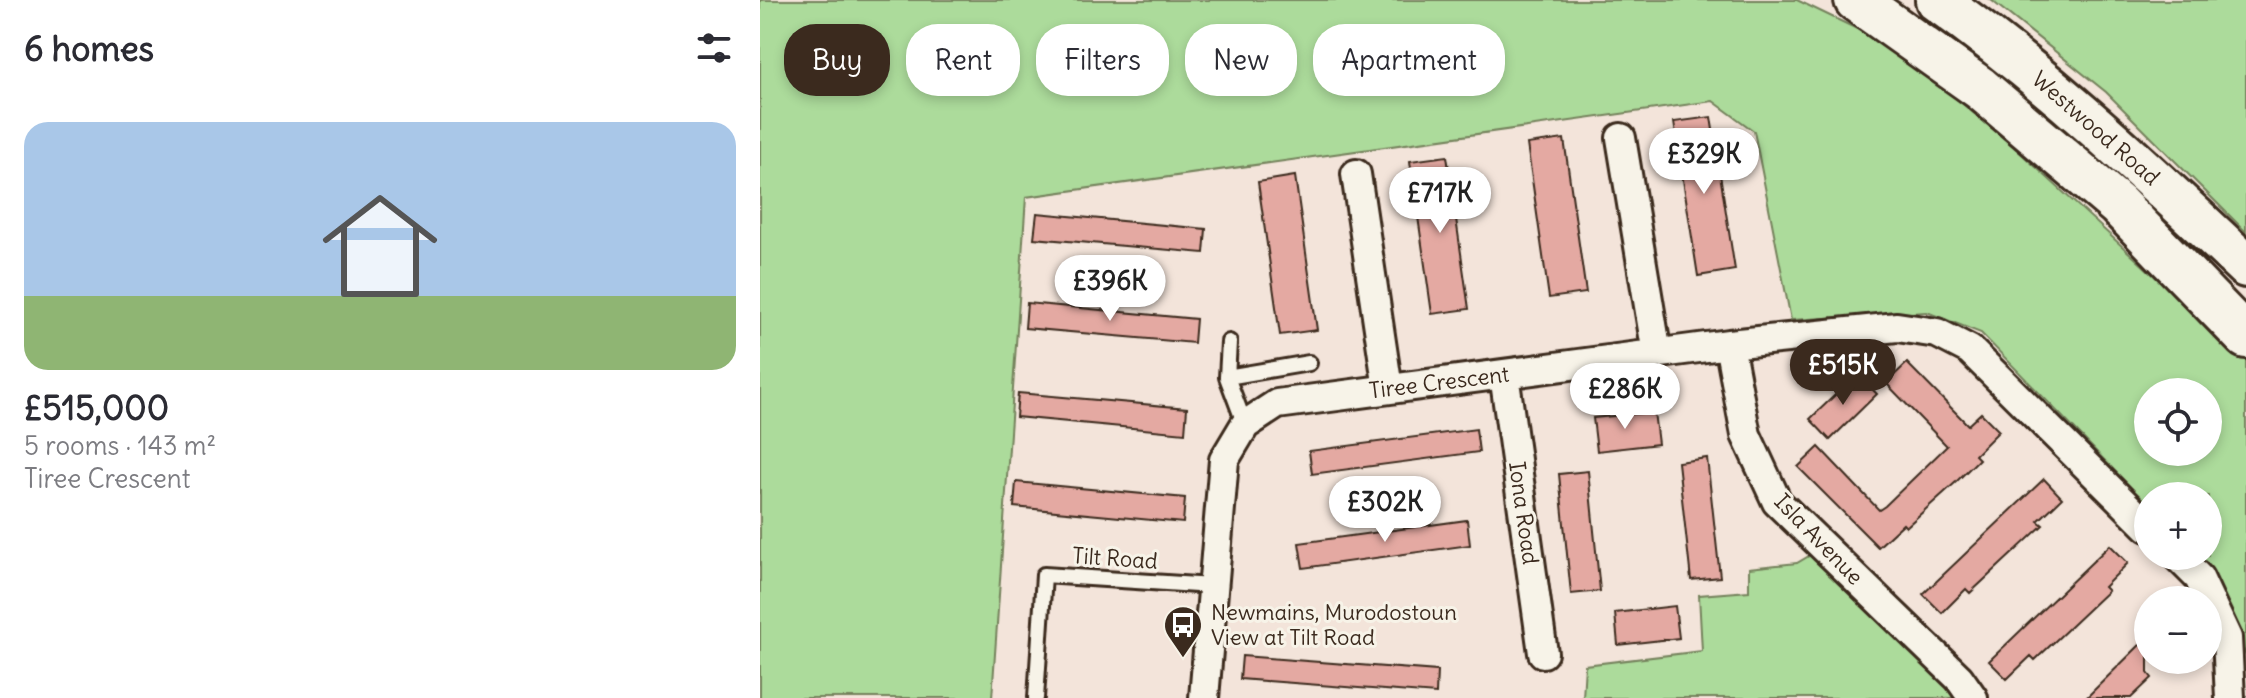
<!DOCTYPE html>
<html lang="en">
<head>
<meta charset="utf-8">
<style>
  :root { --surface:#fff; --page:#f2f2f3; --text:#2b2b33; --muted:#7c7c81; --accent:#3b2a1e }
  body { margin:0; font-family:Delius,sans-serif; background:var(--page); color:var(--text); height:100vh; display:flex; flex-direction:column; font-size:30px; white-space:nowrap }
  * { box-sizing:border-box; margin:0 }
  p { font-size:26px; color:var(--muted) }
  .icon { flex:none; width:44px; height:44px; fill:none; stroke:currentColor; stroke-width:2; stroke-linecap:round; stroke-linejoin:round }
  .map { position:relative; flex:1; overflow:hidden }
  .details { display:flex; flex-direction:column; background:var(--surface); width:760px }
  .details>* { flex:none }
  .hud { position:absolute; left:24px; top:24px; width:760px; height:72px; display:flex; gap:16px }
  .controls { position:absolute; left:1374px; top:378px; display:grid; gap:16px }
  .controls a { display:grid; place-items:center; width:88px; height:88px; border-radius:50%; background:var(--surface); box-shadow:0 4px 12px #0003; font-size:40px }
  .price { position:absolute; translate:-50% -68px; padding:0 18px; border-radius:28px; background:#fff; color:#222; font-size:26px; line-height:52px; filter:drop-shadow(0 2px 4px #0008) }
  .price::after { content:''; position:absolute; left:50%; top:48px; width:24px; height:18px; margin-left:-12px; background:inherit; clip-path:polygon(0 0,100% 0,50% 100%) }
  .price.current { background:var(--accent); color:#fff }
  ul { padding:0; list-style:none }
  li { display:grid; align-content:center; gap:16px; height:424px; padding:0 24px }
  li span { display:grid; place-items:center; height:248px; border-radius:24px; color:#555 }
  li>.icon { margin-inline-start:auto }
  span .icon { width:144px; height:144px; fill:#fffc; stroke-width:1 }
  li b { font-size:34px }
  h2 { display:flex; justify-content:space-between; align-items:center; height:96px; padding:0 24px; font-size:34px }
  .tag { padding:0 28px; border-radius:32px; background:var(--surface); box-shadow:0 4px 12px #0003; font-size:28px; line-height:72px }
  .tag.current { background:var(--accent); color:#fff }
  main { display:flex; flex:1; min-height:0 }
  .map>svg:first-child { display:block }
  .green { fill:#acdb9b; stroke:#74825c; stroke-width:2; fill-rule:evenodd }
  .building { fill:#e4a9a2; stroke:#3b2a1e; stroke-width:2 }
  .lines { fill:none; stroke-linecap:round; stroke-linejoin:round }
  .service-casing { stroke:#3b2a1e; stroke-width:20 }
  .minor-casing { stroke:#3b2a1e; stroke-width:34 }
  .primary-casing { stroke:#3b2a1e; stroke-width:48 }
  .service { stroke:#f7f3e8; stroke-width:14 }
  .minor { stroke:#f7f3e8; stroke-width:28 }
  .primary { stroke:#f7f3e8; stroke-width:42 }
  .labels { text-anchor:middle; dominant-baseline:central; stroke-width:6; stroke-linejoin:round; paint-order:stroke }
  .street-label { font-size:22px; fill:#3b2a1e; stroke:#f7f3e8 }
  .poi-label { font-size:22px; fill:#3b2a1e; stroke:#f7f3e8; text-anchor:start }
</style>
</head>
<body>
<main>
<section class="details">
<h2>6 homes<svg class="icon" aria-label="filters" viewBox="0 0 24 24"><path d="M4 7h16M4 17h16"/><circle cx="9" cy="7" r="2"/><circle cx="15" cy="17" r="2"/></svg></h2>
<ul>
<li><span style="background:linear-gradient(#a9c7e8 70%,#8fb573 0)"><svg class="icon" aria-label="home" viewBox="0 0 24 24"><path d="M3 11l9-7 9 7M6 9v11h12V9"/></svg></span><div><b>£515,000</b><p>5 rooms · 143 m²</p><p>Tiree Crescent</p></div></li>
</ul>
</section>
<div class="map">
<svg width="1486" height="698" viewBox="0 0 1486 698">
  <rect width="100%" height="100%" fill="#f3e4da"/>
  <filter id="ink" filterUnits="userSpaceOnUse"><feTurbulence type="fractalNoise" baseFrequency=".0125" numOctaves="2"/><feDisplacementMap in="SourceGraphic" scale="16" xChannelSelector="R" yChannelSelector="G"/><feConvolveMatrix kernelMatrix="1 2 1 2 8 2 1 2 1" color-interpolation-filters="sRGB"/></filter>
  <g filter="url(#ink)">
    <path class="green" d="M0 0H1037L1097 29 1156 65 1254 147 1486 360V655L1438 556H1448V496H1388V505L1221 333 1167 312 1031 320 994 131 953 101 266 197 232 698H0ZM1388 392H1448V452H1388Z
      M1231 0H1486V232L1346 92Z
      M1054 553 1206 698H823L825 665 942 651 939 595 989 591V568L1037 563Z"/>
    <path class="building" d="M951 117 975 270 938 276 914 122Z
      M804 139 826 293 789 298 767 144Z
      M687 156 709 309 672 314 650 161Z
      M535 176 557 330 520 335 498 182Z
      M277 213 446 229 444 253 274 238Z
      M267 303 436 319 434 343 265 328Z
      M1147 363 1208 425 1221 413 1239 431 1215 455 1219 459 1196 482 1146 527 1143 524 1118 547 1038 467 1059 447 1119 510 1125 506 1187 446 1126 383Z
      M1097 374 1117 394 1070 440 1050 419Z
      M258 393 427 408 425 433 256 417Z
      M894 412 898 444 837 451 833 418Z
      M716 429 719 452 552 474 549 451Z
      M947 458 960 577 931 580 918 462Z
      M828 471 840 591 811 594 799 474Z
      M1284 479 1302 498 1278 521 1283 525 1210 593 1206 589 1182 613 1163 594Z
      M256 482 425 498 423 523 254 507Z
      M707 520 710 545 543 568 539 543Z
      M1350 545 1368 563 1344 587 1348 591 1275 660 1271 656 1247 679 1229 661Z
      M915 606 919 638 858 645 855 613Z
      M1388 637V673L1392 678 1371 698H1326Z
      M482 656 677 671 676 694 480 679Z"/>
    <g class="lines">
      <g class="service-casing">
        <path id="service" d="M467 377 469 342
          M485 425 467 377 549 363
          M276 698 284 575 452 586"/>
      </g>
      <g class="minor-casing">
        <path id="minor" d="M861 138 897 354
          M596 174 628 389
          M969 344 986 435 1017 502 1199 678 1213 698
          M744 374 783 653
          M1417 556 1439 578 1467 638 1470 698
          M444 698 464 460 485 425 517 404 969 344 1137 327 1177 333 1210 350 1388 527"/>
      </g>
      <g class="primary-casing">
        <path id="primary" d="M1096 0 1220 88 1358 205 1486 337
          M1177 0C1288 79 1387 172 1486 266"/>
      </g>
      <use href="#service" class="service"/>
      <use href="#minor" class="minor"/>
      <use href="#primary" class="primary"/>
    </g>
  </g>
  <defs>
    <g id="bus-pin" transform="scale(2)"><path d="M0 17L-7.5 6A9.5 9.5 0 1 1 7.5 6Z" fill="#3b2a1e" stroke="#f7f3e8"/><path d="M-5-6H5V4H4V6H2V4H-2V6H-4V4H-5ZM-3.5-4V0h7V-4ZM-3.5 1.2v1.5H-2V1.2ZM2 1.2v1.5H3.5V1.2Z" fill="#fff"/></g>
  </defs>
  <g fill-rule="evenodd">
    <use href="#bus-pin" x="423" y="625"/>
  </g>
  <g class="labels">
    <g class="street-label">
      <text transform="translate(1336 128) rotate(41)">Westwood Road</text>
      <text transform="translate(679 382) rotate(-7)">Tiree Crescent</text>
      <text transform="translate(764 513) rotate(82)">Iona Road</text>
      <text transform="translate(1059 539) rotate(46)">Isla Avenue</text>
      <text transform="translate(355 558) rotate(4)">Tilt Road</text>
    </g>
    <g class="poi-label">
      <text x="451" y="612">Newmains, Murodostoun<tspan x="451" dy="25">View at Tilt Road</tspan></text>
    </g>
  </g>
</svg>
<div class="controls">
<a><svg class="icon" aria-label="locate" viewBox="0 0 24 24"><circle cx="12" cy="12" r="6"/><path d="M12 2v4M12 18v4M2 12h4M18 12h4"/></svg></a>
<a>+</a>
<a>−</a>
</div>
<b class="price" style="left:944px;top:196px">£329K</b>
<b class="price" style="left:680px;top:235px">£717K</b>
<b class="price" style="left:350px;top:323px">£396K</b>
<b class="price current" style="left:1083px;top:407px">£515K</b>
<b class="price" style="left:865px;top:431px">£286K</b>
<b class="price" style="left:625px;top:544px">£302K</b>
<div class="hud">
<a class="tag current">Buy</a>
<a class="tag">Rent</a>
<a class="tag">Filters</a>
<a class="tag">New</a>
<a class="tag">Apartment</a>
</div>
</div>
</main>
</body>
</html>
